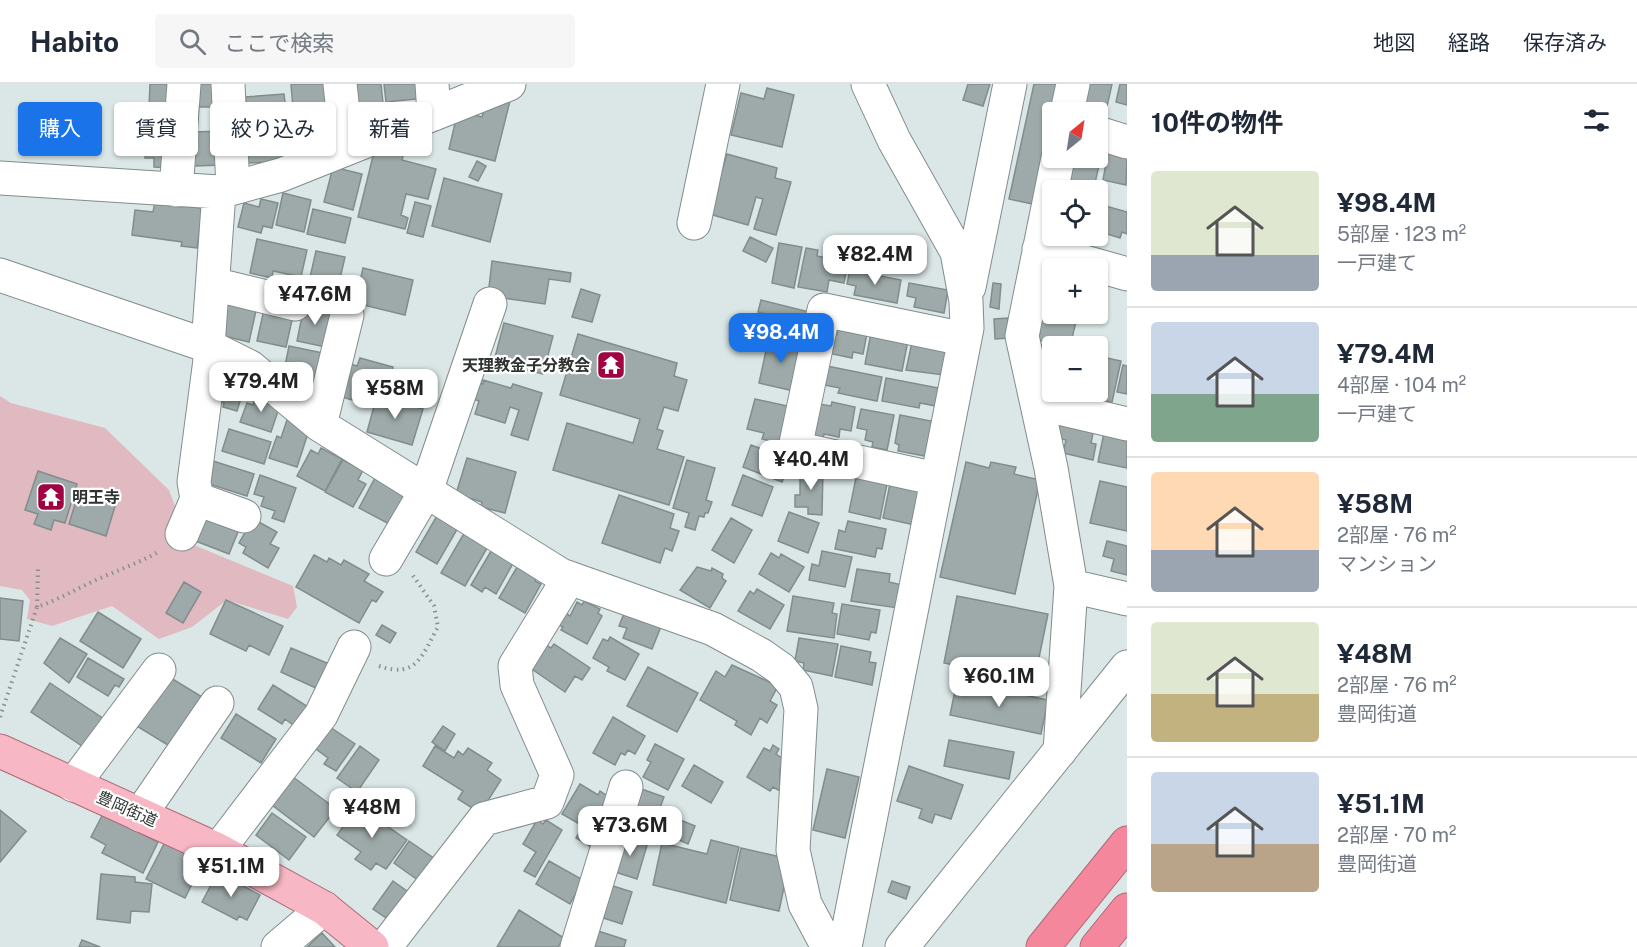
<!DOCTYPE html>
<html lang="ja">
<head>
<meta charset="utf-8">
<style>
  :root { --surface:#fff; --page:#f6f6f7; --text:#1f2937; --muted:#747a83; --line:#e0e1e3; --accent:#1a73e8 }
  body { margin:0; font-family:"Public Sans","Noto Sans JP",sans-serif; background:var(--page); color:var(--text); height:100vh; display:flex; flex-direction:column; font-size:22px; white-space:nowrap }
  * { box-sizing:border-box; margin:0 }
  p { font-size:20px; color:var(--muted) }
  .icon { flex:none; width:33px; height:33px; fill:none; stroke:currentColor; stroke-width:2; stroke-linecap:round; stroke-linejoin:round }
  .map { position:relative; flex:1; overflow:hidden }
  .details { display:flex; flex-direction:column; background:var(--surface); width:510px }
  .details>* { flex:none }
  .top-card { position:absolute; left:18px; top:18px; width:570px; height:54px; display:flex; gap:12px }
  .needle { width:39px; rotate:30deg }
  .tools { position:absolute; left:1042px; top:18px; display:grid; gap:12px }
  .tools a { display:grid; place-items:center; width:66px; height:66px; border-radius:6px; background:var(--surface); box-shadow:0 2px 4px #0004; font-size:30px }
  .price { position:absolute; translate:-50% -51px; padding:0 14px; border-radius:12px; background:#fff; color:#222; font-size:20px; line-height:39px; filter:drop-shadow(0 2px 3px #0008) }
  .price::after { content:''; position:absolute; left:50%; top:36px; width:18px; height:14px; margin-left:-9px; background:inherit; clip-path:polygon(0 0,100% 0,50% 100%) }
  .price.current { background:var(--accent); color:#fff }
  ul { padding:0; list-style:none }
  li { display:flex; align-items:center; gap:18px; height:150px; padding:0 24px }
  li+li { border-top:2px solid var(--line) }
  li span { display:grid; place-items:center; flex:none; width:168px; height:120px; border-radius:6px; color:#555 }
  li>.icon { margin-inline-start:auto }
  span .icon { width:72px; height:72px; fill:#fffc; stroke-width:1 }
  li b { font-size:26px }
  h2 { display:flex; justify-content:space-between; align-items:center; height:72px; padding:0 24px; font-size:26px }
  .tag { padding:0 21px; border-radius:6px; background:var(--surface); box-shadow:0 2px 4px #0004; font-size:21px; line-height:54px }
  .tag.current { background:var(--accent); color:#fff }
  header { display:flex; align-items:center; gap:36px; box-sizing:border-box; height:84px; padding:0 30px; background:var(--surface); border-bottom:2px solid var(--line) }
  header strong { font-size:28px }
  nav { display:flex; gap:33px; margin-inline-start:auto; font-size:21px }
  .search { width:420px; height:54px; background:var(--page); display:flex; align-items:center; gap:15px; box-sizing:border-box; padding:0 21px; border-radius:6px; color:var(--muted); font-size:22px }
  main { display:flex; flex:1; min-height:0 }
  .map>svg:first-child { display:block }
  .green { fill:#e0bac0 }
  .building { fill:#9eaaa9; stroke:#818d8c; stroke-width:1.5 }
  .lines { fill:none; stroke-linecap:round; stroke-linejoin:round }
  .minor-casing { stroke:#818d8c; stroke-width:35 }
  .major-casing { stroke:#af6a77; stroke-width:35 }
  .highway-casing { stroke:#af6a77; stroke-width:35 }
  .path { stroke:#87908f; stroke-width:4; stroke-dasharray:1.5 4.5; stroke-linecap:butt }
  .minor { stroke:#fff; stroke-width:33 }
  .major { stroke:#f8b7c4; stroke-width:33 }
  .highway { stroke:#f4879c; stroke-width:33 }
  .labels { text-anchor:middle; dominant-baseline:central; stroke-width:4.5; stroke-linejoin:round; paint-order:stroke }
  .poi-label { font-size:16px; font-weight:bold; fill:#2f3433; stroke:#fff; text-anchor:end }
  .street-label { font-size:16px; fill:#2f3433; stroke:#fff }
</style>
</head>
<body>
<header>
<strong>Habito</strong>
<div class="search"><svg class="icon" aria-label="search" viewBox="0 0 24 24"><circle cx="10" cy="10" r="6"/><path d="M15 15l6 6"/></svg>ここで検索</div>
<nav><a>地図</a><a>経路</a><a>保存済み</a></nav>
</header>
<main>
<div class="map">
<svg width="1127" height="863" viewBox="0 0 1127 863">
  <rect width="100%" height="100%" fill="#dae7e6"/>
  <path class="green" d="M0 312 11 319 105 344 169 406 189 459 293 502 297 523 288 535 227 516 192 543 159 555 112 522 52 542 27 535 30 516 22 506 0 502Z"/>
  <path class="building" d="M150 0H176V24L149 23Z
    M193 0H223V23H193Z
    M291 0H332L334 20 293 24Z
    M351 0H381L384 29 355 32Z
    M384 0H425L426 14 386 18Z
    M968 0H990L983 22 963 16Z
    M1034 0H1064L1053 28V49L1037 121 1009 115Z
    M1088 0H1112L1106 27 1084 22Z
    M1120 0H1127V21L1116 18Z
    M767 4 794 11 782 63 731 51 741 9 764 15Z
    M513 5 495 77 449 65 458 27 482 33 487 14Z
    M284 10 288 44 253 47 245 13Z
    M326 34V38L336 37 339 58 296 63 293 37Z
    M146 40 172 41 171 84 154 83V74H145Z
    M223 47V81L194 82 193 48Z
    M288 53V78L247 79V54Z
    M391 59 405 63 402 76 436 85 428 115 406 110 401 131 408 134 405 145 358 133 374 68Z
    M1098 62 1103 63 1094 104 1068 99 1073 74H1098Z
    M1108 68 1127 72 1126 101 1103 96Z
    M727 70 777 84 775 94 791 98 776 151 754 145 763 115 756 113 748 141 709 130Z
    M477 77 486 82 478 97 469 93Z
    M333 83 362 90 353 126 324 118Z
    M444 94 502 110 490 158 432 142Z
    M283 109 311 116 304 148 276 141Z
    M261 115 278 119 272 144 263 142 261 149 238 143 244 119 259 123Z
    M155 118 208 125 206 144 200 143 197 164 181 162 182 158 132 151 135 126 153 128Z
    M415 118 431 122 423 153 407 149Z
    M1102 121 1127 128V150L1122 148 1120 154 1098 147Z
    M313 125 351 134 345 159 307 150Z
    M750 153 773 164 766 178 743 167Z
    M257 155 307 166 301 193 273 187 272 194 250 189Z
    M779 159 802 163 794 204 772 199Z
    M806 164 818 166 817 172 848 178 844 199 829 196 827 208 798 203Z
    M316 167 345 173 337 208 308 202Z
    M492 177 571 189 570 198 549 195 545 220 488 212Z
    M363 184 413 196 405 231 355 219Z
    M850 186 901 196 897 219 854 211 856 202 847 200Z
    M909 199 948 206 944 229 914 223 916 214 907 212Z
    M993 199 1001 200 999 225 990 223Z
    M1050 202 1053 203V230H1078L1070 262 1038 256 1040 249 1036 247 1044 211 1048 212Z
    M581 205 600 211 592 238 572 233Z
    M228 216 257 222 249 258 220 251Z
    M761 216 813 229 807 255 779 248 782 234 758 228Z
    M265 221 294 227 286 263 257 257Z
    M304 222 334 228 326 263 297 257Z
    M1008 234 1009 254 995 255 994 235Z
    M839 238 868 244 863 270 853 268 852 274 828 269 832 250 837 251Z
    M504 239 553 252 543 290 494 277Z
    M872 244 909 251 902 287 865 280Z
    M578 250 677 279 674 292 687 296 678 327 664 323 657 345 663 347 657 365 684 373 669 421 553 386 567 339 633 359 640 335 560 311Z
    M769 253 799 260 797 267 803 268 794 307 759 299Z
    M913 254 949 261 944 291 906 286Z
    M289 262 328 270 321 300 283 292Z
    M1044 262 1053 264V284L1040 281Z
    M1098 272 1121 277 1112 318 1097 315Z
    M360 274 393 283 385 310 375 307 371 321 338 312 347 279 357 282Z
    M1123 281 1127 282V310L1117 308Z
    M220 282 248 292 237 327 223 323 224 319 214 316Z
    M827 282 882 293 877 317 838 309 840 304 824 301Z
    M886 294 944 305 941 323 920 319 919 324 882 317Z
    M483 296 511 304 513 300 542 309 528 356 511 351 519 326 510 323 505 339 475 330 479 317 470 314 475 298 483 300Z
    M258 304 279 324 271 348 240 338 247 319 253 321Z
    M377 311 423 325 412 361 367 348Z
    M755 315 792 323 785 336 779 359 762 355 764 349 747 345Z
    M832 318 855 323 851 347 840 345 839 353 824 350 823 354 813 352 819 320 831 322Z
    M861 325 894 331 887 366 872 363 873 358 865 356 867 346 857 344Z
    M900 331 936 338 930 373 898 367 899 361 895 359Z
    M287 336 310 343 297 383 269 374 277 352 281 354Z
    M1061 336 1094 344 1091 359 1096 360 1093 376 1063 369 1066 356 1057 354Z
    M1105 344 1127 349V384L1098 378Z
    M229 345 271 358 264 380 222 367Z
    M751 361 791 376 782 398 743 383Z
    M321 364 342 375 325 407 297 392 311 366 318 370Z
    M467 374 516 388 505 429 481 423 482 418 456 410Z
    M343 376 363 386 358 396 366 400 353 423 325 408Z
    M687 376 715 384 706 416 712 418 708 429H705L704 433 699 432 695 446 685 443 689 429 673 424Z
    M213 377 254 390 247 412 206 399Z
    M966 378 989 384 991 378 1016 383 1014 390 1040 396 1015 510 940 493Z
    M796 385 823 386 822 431 808 430V423H795V411H800V392H796Z
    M38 387 77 400 65 439 54 436 51 446 34 440 38 430 25 426Z
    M857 389 888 395 880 435 849 428Z
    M260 391 296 404 284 438 272 434 275 427 261 422 264 413 254 410Z
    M743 391 773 403 762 432 732 421Z
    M375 394 407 411 391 441 359 424Z
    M891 395 924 402 915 441 883 434Z
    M1100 397 1127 403V447L1090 439Z
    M79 407 116 419 106 452 69 440Z
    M619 411 674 430 670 444 679 447 672 467 665 464 660 479 602 459Z
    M789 428 819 439 808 469 778 457Z
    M204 429 240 443 229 470 193 456Z
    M438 430 459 442 437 480 416 468Z
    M731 434 752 446 734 479 712 466Z
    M257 437 277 448 270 460 279 464 268 484 243 469 246 463 239 459 250 440Z
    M848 437 886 445 882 465 877 464 875 473 835 465 839 446 845 448Z
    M466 446 490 459 465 502 441 489Z
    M1107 457 1127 462V491L1111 487 1114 475 1103 472Z
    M494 462 516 474 496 510 485 503 482 508 471 501Z
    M822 467 852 473 845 503 809 496 812 480 819 482Z
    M771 469 779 474 781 470 804 483 789 508 759 490Z
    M314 471 327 478 329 474 341 481 344 476 369 490 364 497 383 508 376 518 372 516 359 539 296 503Z
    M520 478 539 489 535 497 541 500 525 529 499 514Z
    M697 483 711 487 712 484 723 490 722 494 726 497 710 524 680 506Z
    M857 485 890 490 889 498 902 501 898 524 851 517Z
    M184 498 201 508 183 539 166 529Z
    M757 505 784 521 770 545 738 527 750 507 754 510Z
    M793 512 834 519 832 529 837 530 834 554 787 547Z
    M957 512 1048 530 1034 598 944 579Z
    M0 514 23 517 19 557 0 555Z
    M226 516 283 542 269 571 249 561 246 567 210 550Z
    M584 517 600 525 598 529 602 532 587 560 561 546 563 543 559 541 566 529 570 532 577 518 582 521Z
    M842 520 880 526 876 549 871 548 869 556 837 550Z
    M625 527 662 540 652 565 623 554 627 544 619 542Z
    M98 528 141 555 123 584 80 557Z
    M382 541 396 549 390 559 376 551Z
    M610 553 639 570 625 596 607 587 609 583 593 574 603 555 608 557Z
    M60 554 87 570 69 599 44 579Z
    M799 554 838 560 832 592 803 586 804 579 795 577Z
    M545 560 551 564 554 560 590 584 582 596 575 592 565 608 529 583Z
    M841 562 871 568 869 578 876 579 872 601 835 593Z
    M291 564 329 580 318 605 281 588Z
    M88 574 124 595 119 603 115 601 108 612 77 593Z
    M732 581 778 602 770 617 777 621 767 639 760 634 751 651 735 641 737 637 700 616 716 587 725 593Z
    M648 583 698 609 677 648 627 622Z
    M166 591 207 616 176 666 135 641Z
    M957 597 1048 616 1041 650 950 631Z
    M50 599 107 637 88 666 31 628Z
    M273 601 313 626 300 646 285 635 282 640 258 625Z
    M236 630 276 655 261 679 221 654Z
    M613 633 645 652 635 670 628 666 625 671 621 669 615 681 593 669Z
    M327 641 355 660 336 687 324 680 328 674 312 662Z
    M443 642 455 650 445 667 432 658Z
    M949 656 1014 668 1009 695 944 682Z
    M655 660 684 675 668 706 643 693 651 678 647 676Z
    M773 661 779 665 776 670 785 676 780 686V707L773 703 770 707 747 693 764 664 770 667Z
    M360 662 379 676 357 708 337 694Z
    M435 662 454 674 458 667 463 671 468 664 492 679 487 686 501 696 480 729 458 715 463 707 423 682Z
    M694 681 723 698 711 719 682 702Z
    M909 682 963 701 951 735 935 730 932 739 919 734 922 725 897 717Z
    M827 685 859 693 845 754 813 746Z
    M293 693 336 725 314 753 272 721Z
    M580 700 598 711 600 707 609 713 610 717 596 743 599 746 590 762 576 754 583 742 562 730Z
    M636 703 664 713 653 743 634 736 637 728 628 724Z
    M358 722 407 756 386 785 376 779 371 786 355 775 361 768 337 751Z
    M0 726 26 747 0 778Z
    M272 729 306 753 289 776 256 751Z
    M103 730 158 758 143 789 102 769 106 761 91 753Z
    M673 733 695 742 688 760 666 750Z
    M537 736 543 740 546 736 562 746 535 793 524 787 536 768 523 760Z
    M623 751 648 758 637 795 612 787Z
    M711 756 739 763 726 819 653 801 662 759 707 770Z
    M409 757 438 777 422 799 394 779Z
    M165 758 203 778 185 814 146 795Z
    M741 764 785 774 788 784 779 827 730 816Z
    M549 777 583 796 570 820 536 800Z
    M218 788 260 811 247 836 239 832 237 836 202 818Z
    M101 790 135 793V798L152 800 149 828 131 827 130 839 97 835Z
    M393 797 411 810 392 838 373 825Z
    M892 797 910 803 906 815 888 808Z
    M607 800 632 808 622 840 597 832Z
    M519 826 564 854 558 863H497Z
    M592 845 626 856 624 863H587Z
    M322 849 335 863H307Z
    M82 856 100 863H79Z"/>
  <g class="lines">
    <g class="minor-casing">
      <path id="minor" d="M228 0 233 104
        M340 0 347 64
        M432 0 434 30
        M1067 28 1073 0
        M1098 49 1127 58
        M1058 74 1022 252 1051 384 1071 502 1060 667
        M0 94 219 108 281 91 509 0
        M176 106 184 0
        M694 139 723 0
        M1039 165 1127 190
        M0 191 208 262 250 283 320 341 561 491 713 545 761 571 781 585 796 603 801 625 793 766 805 820 828 863
        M213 200 295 220
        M969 203 1010 0
        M1037 319 1127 340
        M320 341 347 231
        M937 395 795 364 824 226 964 255
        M197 415 244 432
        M182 450 197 415 194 398 210 276 208 262 219 108
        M386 475 426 407 490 220
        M1071 502 1127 515
        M73 701 159 586
        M140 731 217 619
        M218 766 321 631 354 563
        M278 863 324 824
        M385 863 484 735 547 718 557 691 517 601 515 582 569 494
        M577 863 626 703
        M845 863 967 244 966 217 957 168 894 56 868 0
        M902 863 1127 583"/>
    </g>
    <g class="major-casing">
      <path id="major" d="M0 667 218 766 324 824 372 863"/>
    </g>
    <g class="highway-casing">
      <path id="highway" d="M1043 863 1127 759
        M1097 863 1127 826"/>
    </g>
    <path class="path" d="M37 523 38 485
      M379 582C417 595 422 571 438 543L434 522 412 490
      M0 633 37 523C58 516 76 505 96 496 118 486 139 479 160 467"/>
    <use href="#minor" class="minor"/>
    <use href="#major" class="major"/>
    <use href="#highway" class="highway"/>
  </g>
  <defs>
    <g id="temple-square" transform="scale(1.5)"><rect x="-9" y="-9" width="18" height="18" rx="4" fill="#a00342" stroke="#fff"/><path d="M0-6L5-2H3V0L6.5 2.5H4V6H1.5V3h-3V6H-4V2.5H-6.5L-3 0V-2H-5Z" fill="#fff"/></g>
  </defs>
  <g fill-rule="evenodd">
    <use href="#temple-square" x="611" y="281"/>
    <use href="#temple-square" x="51" y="413"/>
  </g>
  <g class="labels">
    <g class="poi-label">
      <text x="590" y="281">天理教金子分教会</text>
      <text x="72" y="413" text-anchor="start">明王寺</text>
    </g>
    <g class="street-label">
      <text transform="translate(127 725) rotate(24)">豊岡街道</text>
    </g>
  </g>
</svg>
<div class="tools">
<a><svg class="needle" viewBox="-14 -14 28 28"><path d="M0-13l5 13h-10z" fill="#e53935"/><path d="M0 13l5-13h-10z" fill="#747a83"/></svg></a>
<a><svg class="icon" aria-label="locate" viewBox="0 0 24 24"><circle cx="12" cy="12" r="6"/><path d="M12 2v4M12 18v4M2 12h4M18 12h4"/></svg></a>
<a>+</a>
<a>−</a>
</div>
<b class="price" style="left:875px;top:202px">¥82.4M</b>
<b class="price" style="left:315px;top:242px">¥47.6M</b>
<b class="price current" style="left:781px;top:280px">¥98.4M</b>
<b class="price" style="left:261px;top:329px">¥79.4M</b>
<b class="price" style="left:395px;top:336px">¥58M</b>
<b class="price" style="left:811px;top:407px">¥40.4M</b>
<b class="price" style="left:999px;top:624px">¥60.1M</b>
<b class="price" style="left:372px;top:755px">¥48M</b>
<b class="price" style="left:630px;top:773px">¥73.6M</b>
<b class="price" style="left:231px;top:814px">¥51.1M</b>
<div class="top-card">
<a class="tag current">購入</a>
<a class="tag">賃貸</a>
<a class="tag">絞り込み</a>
<a class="tag">新着</a>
</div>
</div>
<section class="details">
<h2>10件の物件<svg class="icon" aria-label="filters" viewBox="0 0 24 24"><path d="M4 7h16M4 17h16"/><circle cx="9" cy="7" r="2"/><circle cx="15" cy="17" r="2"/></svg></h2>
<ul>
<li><span style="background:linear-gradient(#dfe7d0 70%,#9aa5b1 0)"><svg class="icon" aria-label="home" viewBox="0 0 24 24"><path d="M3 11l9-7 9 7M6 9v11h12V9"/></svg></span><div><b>¥98.4M</b><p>5部屋 · 123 m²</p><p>一戸建て</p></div></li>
<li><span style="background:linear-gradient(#c9d6e8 60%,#7fa58c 0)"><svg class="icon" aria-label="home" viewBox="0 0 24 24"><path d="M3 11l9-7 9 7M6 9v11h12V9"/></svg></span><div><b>¥79.4M</b><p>4部屋 · 104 m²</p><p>一戸建て</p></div></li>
<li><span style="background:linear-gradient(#ffd9b3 65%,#9aa5b1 0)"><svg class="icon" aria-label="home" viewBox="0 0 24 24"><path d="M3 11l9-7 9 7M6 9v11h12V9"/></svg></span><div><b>¥58M</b><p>2部屋 · 76 m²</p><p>マンション</p></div></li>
<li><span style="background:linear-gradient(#dfe7d0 60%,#c2b280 0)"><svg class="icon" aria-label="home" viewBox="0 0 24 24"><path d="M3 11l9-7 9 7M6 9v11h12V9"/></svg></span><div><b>¥48M</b><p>2部屋 · 76 m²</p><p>豊岡街道</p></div></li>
<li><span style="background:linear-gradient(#c9d6e8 60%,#b9a48a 0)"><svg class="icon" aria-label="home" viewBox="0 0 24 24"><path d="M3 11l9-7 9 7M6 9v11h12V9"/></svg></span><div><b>¥51.1M</b><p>2部屋 · 70 m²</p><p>豊岡街道</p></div></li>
</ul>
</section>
</main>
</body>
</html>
